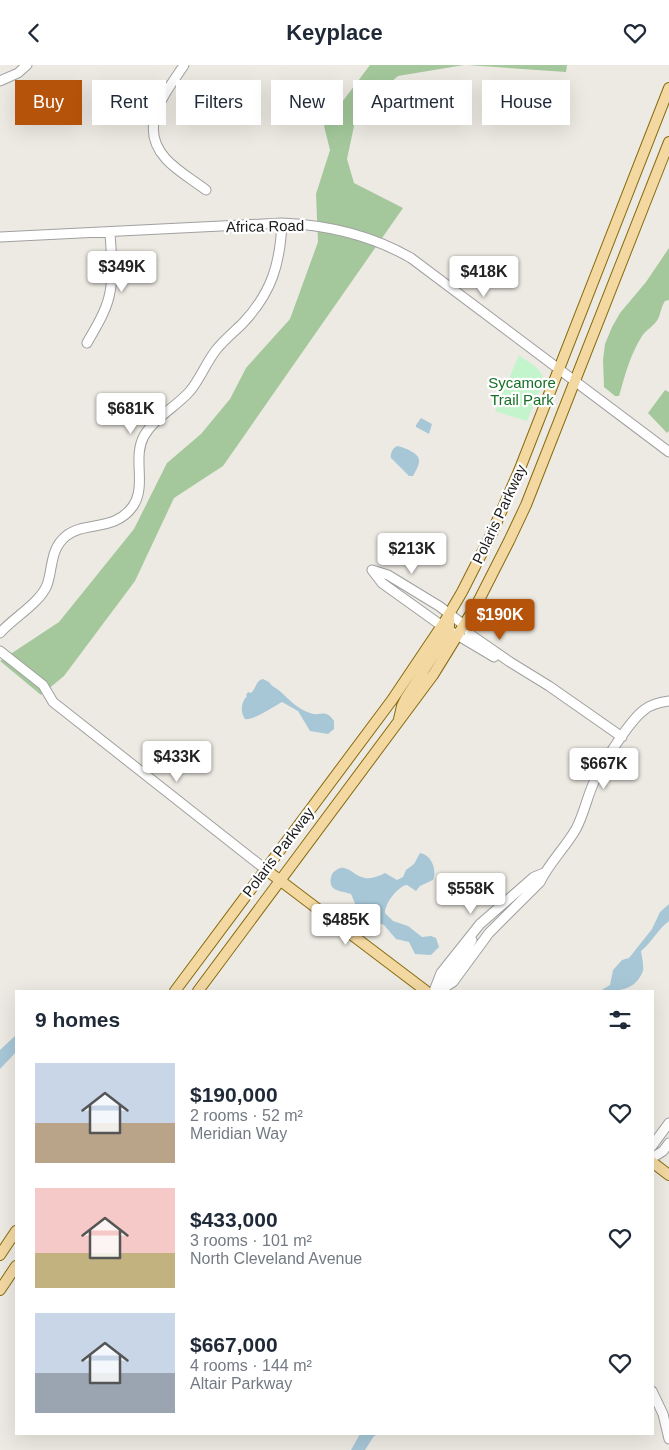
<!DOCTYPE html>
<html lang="en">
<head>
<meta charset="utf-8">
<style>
  :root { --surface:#fff; --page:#f2f2f3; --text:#1f2937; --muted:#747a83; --accent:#b45309 }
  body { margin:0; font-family:Arial,sans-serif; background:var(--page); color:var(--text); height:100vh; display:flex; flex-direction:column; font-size:19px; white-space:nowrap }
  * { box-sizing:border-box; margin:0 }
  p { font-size:16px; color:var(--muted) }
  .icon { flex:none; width:28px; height:28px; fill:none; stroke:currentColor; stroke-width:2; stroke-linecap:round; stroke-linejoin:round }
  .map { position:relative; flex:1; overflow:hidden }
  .panel { position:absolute; left:15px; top:925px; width:639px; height:445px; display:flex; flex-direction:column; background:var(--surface); border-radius:0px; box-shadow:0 5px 20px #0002 }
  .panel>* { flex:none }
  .guide { position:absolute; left:15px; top:15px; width:640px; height:45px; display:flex; gap:10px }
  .price { position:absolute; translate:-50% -42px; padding:0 11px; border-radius:5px; background:#fff; color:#222; font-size:16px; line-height:32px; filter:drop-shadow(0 1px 2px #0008) }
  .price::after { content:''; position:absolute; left:50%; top:30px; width:15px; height:11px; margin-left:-8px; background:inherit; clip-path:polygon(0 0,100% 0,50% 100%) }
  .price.current { background:var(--accent); color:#fff }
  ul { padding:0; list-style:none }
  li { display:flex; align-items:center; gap:15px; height:125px; padding:0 20px }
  li span { display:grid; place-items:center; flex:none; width:140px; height:100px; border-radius:0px; color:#555 }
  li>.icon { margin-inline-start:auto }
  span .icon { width:60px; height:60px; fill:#fffc; stroke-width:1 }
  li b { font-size:21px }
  h2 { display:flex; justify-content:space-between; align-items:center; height:60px; padding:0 20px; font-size:21px }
  .chip { padding:0 18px; border-radius:0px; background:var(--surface); box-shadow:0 5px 20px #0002; font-size:18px; line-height:45px }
  .chip.current { background:var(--accent); color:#fff }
  header { display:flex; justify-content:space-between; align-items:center; height:65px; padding:0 20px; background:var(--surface); font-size:22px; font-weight:700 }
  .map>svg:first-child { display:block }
  .forest { fill:#a4c89b }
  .park { fill:#c3f4cc }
  .pitch { fill:#87d5bf }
  .water { fill:#a7c7d7 }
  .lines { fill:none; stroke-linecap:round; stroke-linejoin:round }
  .minor-casing { stroke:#a0a0a0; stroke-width:11 }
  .major-casing { stroke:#876b0d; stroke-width:12 }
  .minor { stroke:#fff; stroke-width:9 }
  .major { stroke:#f3d8a2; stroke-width:10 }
  .labels { text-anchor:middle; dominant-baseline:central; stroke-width:4.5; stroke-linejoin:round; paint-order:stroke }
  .street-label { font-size:15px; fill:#1c1c1c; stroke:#fff }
  .park-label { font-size:15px; fill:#157026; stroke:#fff }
</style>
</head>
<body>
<header><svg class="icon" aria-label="back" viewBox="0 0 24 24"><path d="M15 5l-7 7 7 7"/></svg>Keyplace<svg class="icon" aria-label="heart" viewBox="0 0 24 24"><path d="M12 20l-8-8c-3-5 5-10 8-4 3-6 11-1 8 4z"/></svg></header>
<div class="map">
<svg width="669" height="1385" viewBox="0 0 669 1385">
  <rect width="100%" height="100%" fill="#edeae3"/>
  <path class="forest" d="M370 0H464L398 11 357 47 347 94 354 118 403 143 223 401 174 433 135 516 64 611 41 630 0 596 59 557 134 464 167 398 201 369 230 334 246 303 290 254 318 177 316 129 330 85 324 61Z
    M467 0H567L566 7Z
    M669 183V235L665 236C661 242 661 248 658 254 654 261 646 265 642 271 630 290 625 310 619 331H615L604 322 603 295 605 279 612 262 620 248 646 217Z
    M665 325 669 327V366L667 368 648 348Z"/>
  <path class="park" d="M519 290C529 298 545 304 543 318L527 356C516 352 506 350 495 346Z"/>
  <path class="pitch" d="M431 468 445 474 442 482 428 476Z"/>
  <path class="water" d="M421 353 432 359 429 369 416 362V360Z
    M397 381C403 382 420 388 419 396 419 401 415 407 413 411H409L391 393C390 388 393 383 397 381Z
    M263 614 269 617C273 623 276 622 281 627 289 635 298 644 310 648 321 652 325 643 334 656V664L328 669 310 666 298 646 282 637C275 641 252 656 245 654 240 647 241 637 247 631L246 630 248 627 251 628C256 624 256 615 263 614Z
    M420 788C432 790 437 805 433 815L420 821 416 826 407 820C398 821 385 838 385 848L393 856 408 861 422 872 431 871 436 873 439 882 431 890 415 889 409 877 396 874 384 860 365 853 359 848 351 829C340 825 326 827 332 809 346 794 351 811 365 813 372 814 379 811 385 808L397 815 403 812 406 805 414 799Z
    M669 839V856C658 864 652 877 641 886 642 892 644 901 643 906 635 926 619 926 600 926L610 920 613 905 622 895 629 893 652 864 660 847Z
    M16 970V987L0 1004V985Z
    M360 1369H379L374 1371 365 1385H351Z"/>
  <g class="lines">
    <g class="minor-casing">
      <path id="minor" d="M184 0C166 28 136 61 166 94 177 106 193 115 206 125
        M0 16 18 8 27 0
        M0 172 282 158C328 160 371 170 411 193L669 387
        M87 278C96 262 107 245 110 227 114 208 111 187 110 168
        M372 505 388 510 439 541 464 560 471 570 510 597 549 621 622 672
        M372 505 382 518 442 561 494 592
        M0 568C13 553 40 538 47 520 53 503 50 484 66 471 84 456 115 467 133 441 147 420 132 393 144 371 154 353 176 342 190 326 200 314 206 298 216 285 224 275 234 267 243 258 272 227 280 199 282 158
        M0 586 43 620 53 637 265 804
        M438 924 462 892 472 875
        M434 926 441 908 480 859 534 812 544 808
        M439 926 453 917 489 868 540 817C549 798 565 783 576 764 584 749 587 732 594 717 601 701 630 655 644 645 650 640 661 637 669 636
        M652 1081 669 1058
        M652 1093 663 1086 669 1078
        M652 1326 663 1349 669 1374"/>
    </g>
    <g class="major-casing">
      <path id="major" d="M399 654 402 641 406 633 449 566V550
        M265 804 426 926
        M175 926 392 635 445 556 462 527 491 470 519 406 669 23
        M198 926 433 610 478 537 509 476 526 440 669 77
        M652 1097 669 1110
        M0 1190 16 1166
        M0 1225 16 1201"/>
    </g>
    <use href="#minor" class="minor"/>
    <use href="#major" class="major"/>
  </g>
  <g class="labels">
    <g class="street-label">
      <text transform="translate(265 161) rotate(-1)">Africa Road</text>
      <text transform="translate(499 449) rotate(-65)">Polaris Parkway</text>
      <text transform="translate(278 787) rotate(-53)">Polaris Parkway</text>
    </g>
    <g class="park-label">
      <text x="522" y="317">Sycamore<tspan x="522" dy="17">Trail Park</tspan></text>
    </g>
  </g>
</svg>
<b class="price" style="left:122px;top:228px">$349K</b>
<b class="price" style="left:484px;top:233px">$418K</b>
<b class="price" style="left:131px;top:370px">$681K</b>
<b class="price" style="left:412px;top:510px">$213K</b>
<b class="price current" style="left:500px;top:576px">$190K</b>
<b class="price" style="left:177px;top:718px">$433K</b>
<b class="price" style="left:604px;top:725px">$667K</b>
<b class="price" style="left:471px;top:850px">$558K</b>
<b class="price" style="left:346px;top:881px">$485K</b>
<div class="guide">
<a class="chip current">Buy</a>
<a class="chip">Rent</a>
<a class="chip">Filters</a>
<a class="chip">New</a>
<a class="chip">Apartment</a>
<a class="chip">House</a>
</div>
<section class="panel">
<h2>9 homes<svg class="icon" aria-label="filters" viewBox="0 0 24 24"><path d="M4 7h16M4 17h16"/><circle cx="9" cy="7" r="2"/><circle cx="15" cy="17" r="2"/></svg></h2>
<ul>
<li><span style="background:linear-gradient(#c9d6e8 60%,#b9a48a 0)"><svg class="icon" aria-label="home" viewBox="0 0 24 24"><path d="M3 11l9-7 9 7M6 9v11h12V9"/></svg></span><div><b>$190,000</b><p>2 rooms · 52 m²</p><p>Meridian Way</p></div><svg class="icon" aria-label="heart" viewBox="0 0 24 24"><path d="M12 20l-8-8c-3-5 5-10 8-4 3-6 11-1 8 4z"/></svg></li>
<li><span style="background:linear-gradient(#f6c9c9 65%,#c2b280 0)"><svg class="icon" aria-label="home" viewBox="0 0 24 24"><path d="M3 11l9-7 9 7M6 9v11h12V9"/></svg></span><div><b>$433,000</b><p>3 rooms · 101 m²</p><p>North Cleveland Avenue</p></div><svg class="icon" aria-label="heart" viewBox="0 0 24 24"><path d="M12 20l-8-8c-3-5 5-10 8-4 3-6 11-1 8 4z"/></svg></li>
<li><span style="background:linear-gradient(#c9d6e8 60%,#9aa5b1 0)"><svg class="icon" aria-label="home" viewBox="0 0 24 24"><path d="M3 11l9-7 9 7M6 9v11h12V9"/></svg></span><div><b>$667,000</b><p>4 rooms · 144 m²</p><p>Altair Parkway</p></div><svg class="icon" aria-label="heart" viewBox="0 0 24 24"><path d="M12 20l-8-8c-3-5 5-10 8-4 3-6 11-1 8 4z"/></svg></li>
</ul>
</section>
</div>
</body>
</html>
